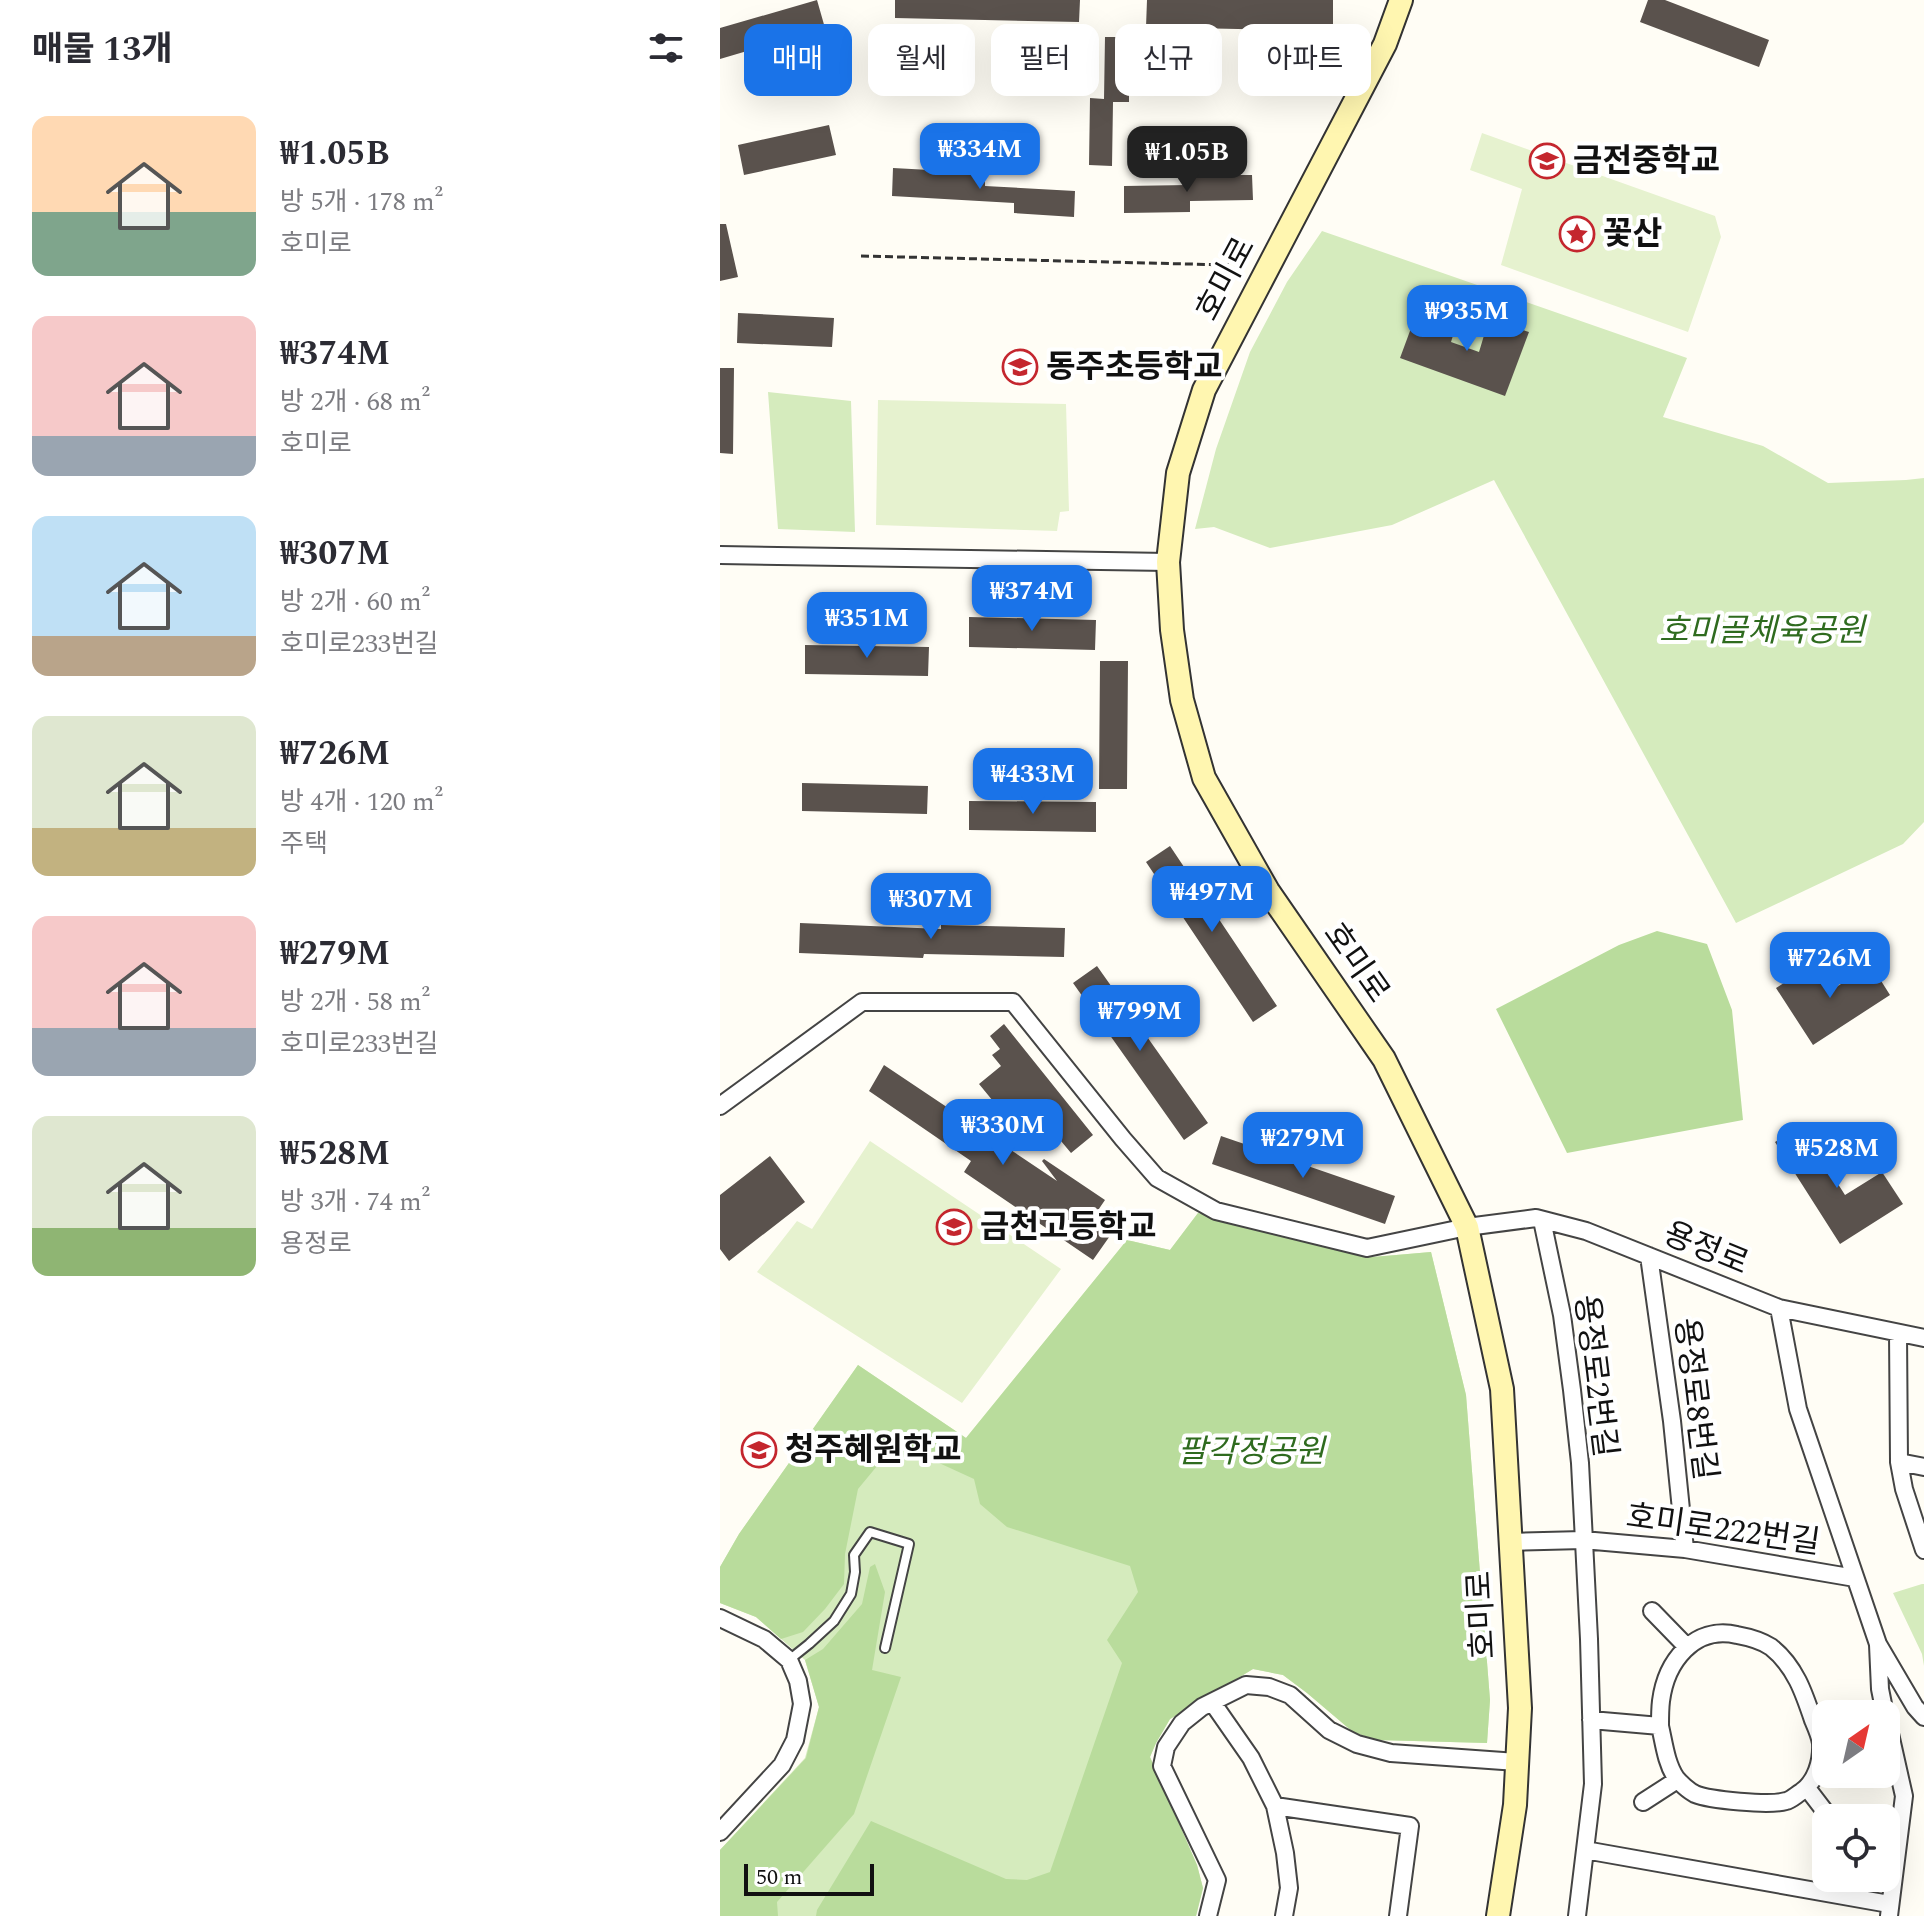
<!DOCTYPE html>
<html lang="ko">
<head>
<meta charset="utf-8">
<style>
  :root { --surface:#fff; --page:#f7f7f7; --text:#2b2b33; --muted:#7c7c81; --accent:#1a73e8 }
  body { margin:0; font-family:Spectral,"Noto Sans KR",serif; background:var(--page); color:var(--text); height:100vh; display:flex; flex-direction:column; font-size:30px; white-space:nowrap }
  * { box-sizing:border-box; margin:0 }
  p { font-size:26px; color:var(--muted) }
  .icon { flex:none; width:44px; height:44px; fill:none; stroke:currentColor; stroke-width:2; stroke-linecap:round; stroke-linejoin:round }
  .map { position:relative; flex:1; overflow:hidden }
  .details { display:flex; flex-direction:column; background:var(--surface); width:720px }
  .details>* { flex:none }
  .guide { position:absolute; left:24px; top:24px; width:760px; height:72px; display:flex; gap:16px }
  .needle { width:52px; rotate:34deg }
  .controls { position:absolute; left:1092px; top:1700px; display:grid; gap:16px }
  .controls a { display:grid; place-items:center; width:88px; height:88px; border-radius:16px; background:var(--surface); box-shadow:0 8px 32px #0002; font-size:40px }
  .scale { position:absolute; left:24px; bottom:20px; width:130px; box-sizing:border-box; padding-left:8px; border:4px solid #111; border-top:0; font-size:22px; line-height:28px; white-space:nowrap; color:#111; -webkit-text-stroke:6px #fff; paint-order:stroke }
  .price { position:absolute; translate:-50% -68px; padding:0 18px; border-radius:16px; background:var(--accent); color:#fff; font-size:26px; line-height:52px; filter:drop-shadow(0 2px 4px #0008) }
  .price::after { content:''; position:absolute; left:50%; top:48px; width:24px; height:18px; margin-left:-12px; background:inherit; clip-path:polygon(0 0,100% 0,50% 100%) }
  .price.active { background:#222; color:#fff }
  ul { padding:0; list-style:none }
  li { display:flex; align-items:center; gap:24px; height:200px; padding:0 32px }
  li span { display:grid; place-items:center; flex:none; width:224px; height:160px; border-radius:16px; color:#555 }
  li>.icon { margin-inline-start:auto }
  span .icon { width:96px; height:96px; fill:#fffc; stroke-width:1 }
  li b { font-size:34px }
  h2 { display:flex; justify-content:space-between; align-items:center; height:96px; padding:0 32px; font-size:34px }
  .tag { padding:0 28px; border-radius:16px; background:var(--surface); box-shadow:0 8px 32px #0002; font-size:28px; line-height:72px }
  .tag.active { background:var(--accent); color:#fff }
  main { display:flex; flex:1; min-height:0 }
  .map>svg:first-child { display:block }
  .green { fill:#d5ebbd }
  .forest { fill:#b9dc9c }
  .pitch { fill:#e6f2cf }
  .building { fill:#5a524d }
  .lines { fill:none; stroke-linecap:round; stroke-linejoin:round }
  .lane-casing { stroke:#444; stroke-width:12 }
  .street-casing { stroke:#444; stroke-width:20 }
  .secondary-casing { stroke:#333; stroke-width:26 }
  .path { stroke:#333; stroke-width:3; stroke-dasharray:8 4; stroke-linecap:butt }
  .lane { stroke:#fff; stroke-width:8 }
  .street { stroke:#fff; stroke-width:16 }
  .secondary { stroke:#fff6b0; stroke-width:22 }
  .labels { text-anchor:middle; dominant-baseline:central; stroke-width:8; stroke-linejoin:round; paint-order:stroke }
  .poi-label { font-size:32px; font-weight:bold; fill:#111; stroke:#fff; text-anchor:start }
  .street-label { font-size:32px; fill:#111; stroke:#fff }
  .park-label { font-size:32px; font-style:italic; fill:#2f6b1f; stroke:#fff }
</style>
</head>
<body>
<main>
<section class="details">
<h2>매물 13개<svg class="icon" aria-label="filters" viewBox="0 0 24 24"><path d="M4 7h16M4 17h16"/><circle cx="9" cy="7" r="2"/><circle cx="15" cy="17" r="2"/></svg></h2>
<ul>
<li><span style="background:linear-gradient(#ffd9b3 60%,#7fa58c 0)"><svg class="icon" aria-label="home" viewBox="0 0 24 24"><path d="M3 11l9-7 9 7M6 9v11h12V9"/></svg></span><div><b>₩1.05B</b><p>방 5개 · 178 m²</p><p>호미로</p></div></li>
<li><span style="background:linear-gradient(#f6c9c9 75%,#9aa5b1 0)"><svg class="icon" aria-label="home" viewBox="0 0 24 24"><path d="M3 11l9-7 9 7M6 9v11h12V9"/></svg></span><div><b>₩374M</b><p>방 2개 · 68 m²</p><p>호미로</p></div></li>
<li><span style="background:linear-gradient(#bfe0f5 75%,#b9a48a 0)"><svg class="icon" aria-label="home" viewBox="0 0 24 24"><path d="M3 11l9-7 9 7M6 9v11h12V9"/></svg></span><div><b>₩307M</b><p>방 2개 · 60 m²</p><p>호미로233번길</p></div></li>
<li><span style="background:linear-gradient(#dfe7d0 70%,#c2b280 0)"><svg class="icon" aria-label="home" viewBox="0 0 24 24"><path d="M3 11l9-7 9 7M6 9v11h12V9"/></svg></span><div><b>₩726M</b><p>방 4개 · 120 m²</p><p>주택</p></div></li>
<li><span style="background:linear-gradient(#f6c9c9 70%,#9aa5b1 0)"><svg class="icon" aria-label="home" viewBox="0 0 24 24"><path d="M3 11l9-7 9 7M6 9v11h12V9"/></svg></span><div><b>₩279M</b><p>방 2개 · 58 m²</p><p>호미로233번길</p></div></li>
<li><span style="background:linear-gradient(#dfe7d0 70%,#8fb573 0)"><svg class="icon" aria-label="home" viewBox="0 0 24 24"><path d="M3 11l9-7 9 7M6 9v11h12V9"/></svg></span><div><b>₩528M</b><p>방 3개 · 74 m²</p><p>용정로</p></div></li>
</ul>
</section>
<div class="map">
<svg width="1204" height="1916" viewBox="0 0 1204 1916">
  <rect width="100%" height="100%" fill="#fffdf5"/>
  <path class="green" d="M602 231 967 358 943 417 1043 446 1108 483 1186 480 1204 478V822L1183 844 1016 923 774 480 672 525 550 548 494 527 475 529 496 449 530 352 567 282Z
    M48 392 131 401 135 532 58 529Z
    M478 1213 653 1257 711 1252 746 1395 770 1700 767 1743 657 1740 633 1732 587 1693 563 1675 533 1669 450 1719 436 1743 430 1757 477 1865 483 1888 476 1916H0V1850L85 1758 99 1707 85 1660 36 1617 0 1603V1567L19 1534 138 1365 246 1438 407 1240 450 1250Z
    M1202 1584H1204V1666L1202 1654 1173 1593Z"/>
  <path class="forest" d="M937 931 987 944 1012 1010 1023 1120 847 1153 776 1009 899 945Z
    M478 1213 653 1257 711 1252 746 1395 770 1700 767 1743 657 1740 633 1732 587 1693 563 1675 533 1669 450 1719 436 1743 430 1757 477 1865 483 1888 476 1916H96L97 1910 151 1821 286 1879 307 1880 330 1872 402 1663 387 1640 418 1592 410 1566 287 1527 260 1504 254 1479 206 1457 167 1454 138 1489 125 1554 124 1584 105 1609 83 1632 61 1639 36 1617 0 1603V1567L19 1534 138 1365 246 1438 407 1240 450 1250Z
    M155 1564 165 1592 152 1670 181 1677 134 1814 57 1902 58 1916H0V1850L86 1758 99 1707 85 1660 103 1649 142 1604 150 1567Z"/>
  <path class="pitch" d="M762 133 995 216 1001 237 968 332 781 265 802 189 750 170Z
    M158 400 346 404 349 511 340 512 337 531 156 525Z
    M150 1141 341 1269 242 1403 37 1272 77 1221 92 1229Z"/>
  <path class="building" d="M97 0 105 28 0 59V28Z
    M175 0H360L359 22 175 18Z
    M427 0H613V31L426 27Z
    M928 0H945L1049 40 1039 67 920 22Z
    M385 37H409V102H393L392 166 369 165 370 98 384 99Z
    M109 125 116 155 24 175 18 145Z
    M173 168 265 173V186L355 191 354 217 294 213V203L172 196Z
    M468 175H532L533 200 470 201V212L404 213V186L468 185Z
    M0 224H6L18 277 0 281Z
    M697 312 736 326 731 342 759 352 769 319 809 332 785 396 680 358Z
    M18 313 114 318 112 347 17 343Z
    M0 368H14L13 454 0 453Z
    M249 617 376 620 375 650 249 647Z
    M85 645 209 647 208 676 85 674Z
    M380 661H408L407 789H379Z
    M82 783 208 786 207 814 82 811Z
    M249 801 376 802V832L249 830Z
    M450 846 557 1006 533 1022 426 862Z
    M80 923 221 929V925L345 928 344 957 204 954 203 958 79 953Z
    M1092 965 1110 991 1151 965 1170 995 1093 1045 1056 988Z
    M377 966 488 1123 464 1140 353 983Z
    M284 1024 373 1135 351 1153 326 1123 305 1140 259 1084 281 1066 272 1055 280 1049 270 1036Z
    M164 1065 337 1181 322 1161 324 1159 385 1200 370 1222 392 1233 373 1260 244 1172 251 1161 149 1091Z
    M1081 1126 1125 1195 1162 1172 1183 1204 1120 1244 1055 1142Z
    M501 1136 675 1196 665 1224 492 1164Z
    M50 1156 85 1202 9 1261 0 1249V1195Z"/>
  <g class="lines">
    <g class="lane-casing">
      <path id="lane" d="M69 1660 89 1644 114 1621 131 1594 135 1572 134 1555 150 1532 189 1544 165 1648"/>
    </g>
    <g class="street-casing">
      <path id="street" d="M0 555 448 562
        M0 1106 142 1002H293L403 1139 437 1178 496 1211 647 1248 747 1227 816 1218 866 1231 1059 1308 1204 1338
        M822 1220 842 1315 852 1390 860 1463 869 1639 873 1784 857 1916
        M929 1256 952 1421 965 1549
        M1059 1308 1078 1409 1158 1644 1195 1707 1204 1717
        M1178 1333 1179 1462 1184 1489 1204 1550
        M1179 1462 1204 1467
        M790 1542 863 1540 965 1549 1135 1578
        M932 1611 967 1647
        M0 1618 44 1639 69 1660 78 1681 82 1704 75 1740 62 1765 0 1832
        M1158 1645 1160 1689 1165 1714
        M492 1702 531 1758 555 1806 565 1853 569 1888 564 1916
        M1166 1716 1184 1796 1169 1916
        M871 1720 940 1726C940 1718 940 1709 941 1701 946 1662 974 1625 1017 1635 1028 1637 1042 1641 1051 1647 1075 1666 1084 1693 1093 1720 1096 1727 1100 1736 1101 1743 1102 1761 1096 1782 1081 1792 1076 1795 1071 1800 1066 1801 1050 1806 989 1800 975 1794 969 1791 960 1783 956 1778 946 1763 944 1743 940 1726
        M1087 1788 1110 1818
        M923 1802 957 1780
        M555 1806 690 1826 678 1916
        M865 1850 1169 1904
        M488 1916 497 1880 442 1766 446 1747 462 1723 482 1707 526 1685 549 1687 570 1695 609 1730 637 1744 671 1753 797 1762"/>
    </g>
    <g class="secondary-casing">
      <path id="secondary" d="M681 0 665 44 484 390 458 473 448 562 452 630 462 700 484 778 548 891 664 1059 747 1227 782 1389 800 1708 795 1805 778 1916"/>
    </g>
    <path class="path" d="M141 256 509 265"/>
    <use href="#lane" class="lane"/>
    <use href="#street" class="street"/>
    <use href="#secondary" class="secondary"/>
  </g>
  <defs>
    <g id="school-ring" transform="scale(1.8)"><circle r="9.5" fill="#fff" stroke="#c4262e" stroke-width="1.5"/><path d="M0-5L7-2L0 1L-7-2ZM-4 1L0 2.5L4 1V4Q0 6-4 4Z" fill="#c4262e"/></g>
    <g id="sight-ring" transform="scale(1.8)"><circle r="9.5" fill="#fff" stroke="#c4262e" stroke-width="1.5"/><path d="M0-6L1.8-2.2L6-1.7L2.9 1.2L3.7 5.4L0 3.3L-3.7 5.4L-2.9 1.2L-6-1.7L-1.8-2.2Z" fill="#c4262e"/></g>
  </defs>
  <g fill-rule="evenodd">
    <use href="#school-ring" x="827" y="161"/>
    <use href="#sight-ring" x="857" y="234"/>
    <use href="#school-ring" x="300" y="367"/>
    <use href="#school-ring" x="234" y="1227"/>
    <use href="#school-ring" x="39" y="1450"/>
  </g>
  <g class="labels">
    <g class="poi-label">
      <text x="853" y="161">금전중학교</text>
      <text x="883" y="234">꽃산</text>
      <text x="326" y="367">동주초등학교</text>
      <text x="260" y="1227">금천고등학교</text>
      <text x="65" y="1450">청주혜원학교</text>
    </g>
    <g class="street-label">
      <text transform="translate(506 279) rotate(-62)">호미로</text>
      <text transform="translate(636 963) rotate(55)">호미로</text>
      <text transform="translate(986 1249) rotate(22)">용정로</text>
      <text transform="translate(875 1376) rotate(83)">용정로2번길</text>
      <text transform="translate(975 1399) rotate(83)">용정로8번길</text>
      <text transform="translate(1003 1530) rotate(8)">호미로222번길</text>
      <text transform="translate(762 1615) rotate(-93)">호미로</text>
    </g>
    <g class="park-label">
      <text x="1042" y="631">호미골체육공원</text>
      <text x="531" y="1452">팔각정공원</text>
    </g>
  </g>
</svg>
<div class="controls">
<a><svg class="needle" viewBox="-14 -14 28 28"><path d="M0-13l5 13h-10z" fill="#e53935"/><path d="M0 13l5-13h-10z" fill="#7c7c81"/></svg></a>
<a><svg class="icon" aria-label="locate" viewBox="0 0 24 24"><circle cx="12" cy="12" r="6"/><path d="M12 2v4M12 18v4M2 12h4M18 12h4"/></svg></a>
</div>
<div class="scale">50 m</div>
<b class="price" style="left:260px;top:191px">₩334M</b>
<b class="price active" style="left:467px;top:194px">₩1.05B</b>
<b class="price" style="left:747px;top:353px">₩935M</b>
<b class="price" style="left:312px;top:633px">₩374M</b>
<b class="price" style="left:147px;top:660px">₩351M</b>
<b class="price" style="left:313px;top:816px">₩433M</b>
<b class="price" style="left:492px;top:934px">₩497M</b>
<b class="price" style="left:211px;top:941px">₩307M</b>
<b class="price" style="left:1110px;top:1000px">₩726M</b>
<b class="price" style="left:420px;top:1053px">₩799M</b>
<b class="price" style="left:283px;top:1167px">₩330M</b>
<b class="price" style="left:583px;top:1180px">₩279M</b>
<b class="price" style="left:1117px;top:1190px">₩528M</b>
<div class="guide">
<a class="tag active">매매</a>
<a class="tag">월세</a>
<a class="tag">필터</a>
<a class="tag">신규</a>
<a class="tag">아파트</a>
</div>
</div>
</main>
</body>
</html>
